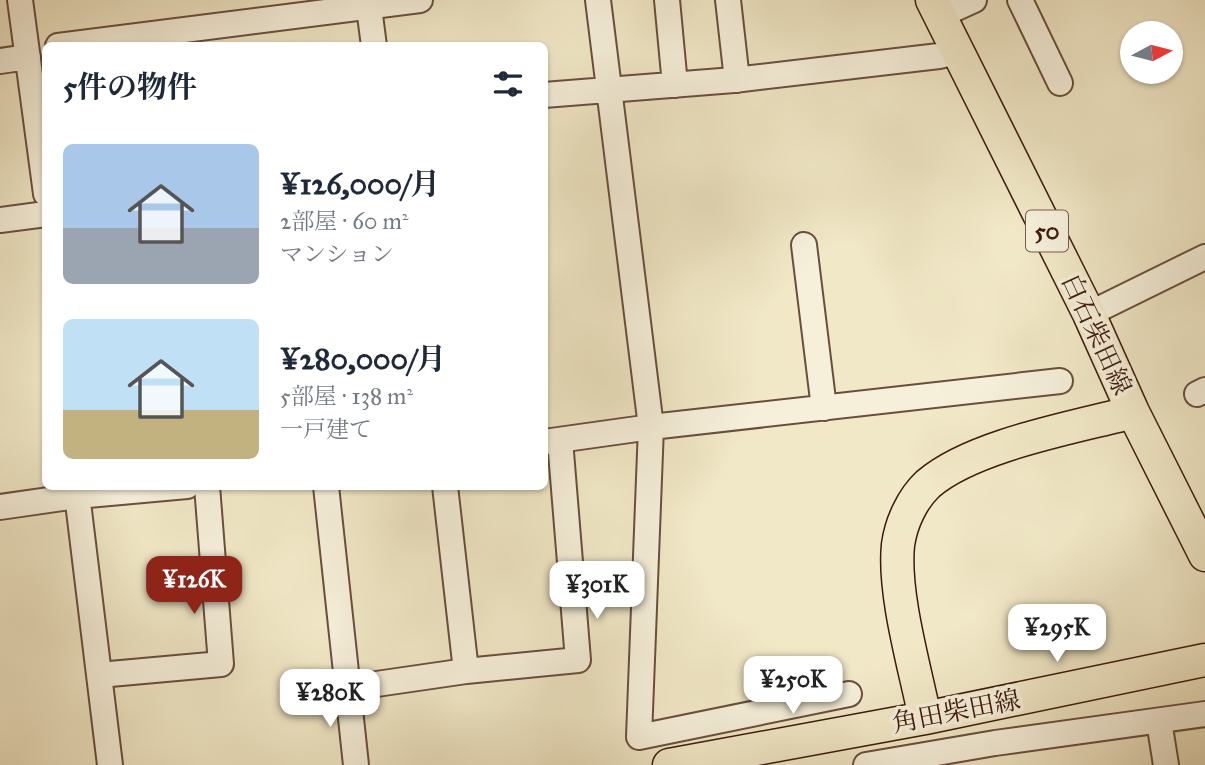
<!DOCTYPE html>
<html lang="ja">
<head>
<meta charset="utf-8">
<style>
  :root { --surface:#fff; --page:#f2f2f3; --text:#1f2937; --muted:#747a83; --accent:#8f2418 }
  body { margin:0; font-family:"IM FELL Great Primer","Noto Serif JP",serif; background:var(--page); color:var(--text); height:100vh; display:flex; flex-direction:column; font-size:26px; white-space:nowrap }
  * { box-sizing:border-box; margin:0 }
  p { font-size:23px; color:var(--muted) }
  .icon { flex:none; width:38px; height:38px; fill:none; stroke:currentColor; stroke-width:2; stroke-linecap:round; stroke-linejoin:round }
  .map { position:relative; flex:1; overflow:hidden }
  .sheet { position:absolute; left:42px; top:42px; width:506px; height:448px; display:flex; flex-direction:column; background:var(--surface); border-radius:10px; box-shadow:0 2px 5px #0004 }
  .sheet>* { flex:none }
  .needle { width:46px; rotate:83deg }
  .controls { position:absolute; left:1120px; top:21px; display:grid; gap:14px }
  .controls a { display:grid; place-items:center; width:63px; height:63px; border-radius:50%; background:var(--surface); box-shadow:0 2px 5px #0004; font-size:35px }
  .price { position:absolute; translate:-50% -60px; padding:0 16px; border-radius:14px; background:#fff; color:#222; font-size:23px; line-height:46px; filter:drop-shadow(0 2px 4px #0008) }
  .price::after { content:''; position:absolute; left:50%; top:42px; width:21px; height:16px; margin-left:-10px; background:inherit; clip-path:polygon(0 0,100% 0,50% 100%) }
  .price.selected { background:var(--accent); color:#fff }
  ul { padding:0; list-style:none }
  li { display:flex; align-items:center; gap:21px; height:175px; padding:0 21px }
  li span { display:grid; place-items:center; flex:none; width:196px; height:140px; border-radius:10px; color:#555 }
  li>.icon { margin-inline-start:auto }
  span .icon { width:84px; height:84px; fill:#fffc; stroke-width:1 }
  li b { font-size:30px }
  h2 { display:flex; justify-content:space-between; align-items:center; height:84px; padding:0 21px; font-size:30px }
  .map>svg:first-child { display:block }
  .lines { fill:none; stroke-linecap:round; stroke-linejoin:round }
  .minor-casing { stroke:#6a4e3c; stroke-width:28 }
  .major-casing { stroke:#3d1a0e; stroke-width:35 }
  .minor { stroke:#f6f0db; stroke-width:24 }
  .major { stroke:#f1e8c7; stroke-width:32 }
  .labels { text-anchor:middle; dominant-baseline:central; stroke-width:7; stroke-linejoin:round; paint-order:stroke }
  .shield { fill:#f6f0db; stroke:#745a4c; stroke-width:2 }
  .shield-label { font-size:24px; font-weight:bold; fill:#3d1a0e }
  .street-label { font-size:26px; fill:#3d1a0e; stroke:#f6f0db }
</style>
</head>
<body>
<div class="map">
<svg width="1205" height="765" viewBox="0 0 1205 765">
  <rect width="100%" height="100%" fill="#f1e8c7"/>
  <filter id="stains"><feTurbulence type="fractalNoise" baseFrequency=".00286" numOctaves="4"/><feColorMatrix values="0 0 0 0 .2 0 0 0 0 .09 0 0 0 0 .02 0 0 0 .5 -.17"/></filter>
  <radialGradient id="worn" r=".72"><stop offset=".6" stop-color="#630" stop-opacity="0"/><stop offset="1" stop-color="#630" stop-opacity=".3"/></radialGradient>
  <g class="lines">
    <g class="minor-casing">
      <path id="minor" d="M20 0 46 194
        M368 0 374 46
        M598 0 651 427 639 737 849 694
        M667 0 675 85
        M728 0 737 80
        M1020 0 1060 83
        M939 16 974 0
        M58 46 420 0
        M0 61 28 57
        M544 95 734 80 939 56 957 52
        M0 220 46 214
        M804 245 824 408
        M1089 314 1205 257
        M1197 394 1205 390
        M544 442 651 427 1060 381
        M76 486 110 765
        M326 486 356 765
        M445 486 466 671
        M0 507 77 496 187 486
        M99 675 221 664 207 486
        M349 688 466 671 578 660 560 440
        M1159 721 1166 765
        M866 765 995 743 1205 714"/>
    </g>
    <g class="major-casing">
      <path id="major" d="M932 0 1089 314 1133 412 1205 555
        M925 718C915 668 893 594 898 545 901 523 912 499 928 484 973 445 1076 427 1133 412
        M669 765 925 718 1205 660"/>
    </g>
    <use href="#minor" class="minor"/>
    <use href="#major" class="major"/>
  </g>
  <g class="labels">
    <rect class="shield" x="1026" y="210.5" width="42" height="41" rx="5"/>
    <g class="shield-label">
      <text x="1047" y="231">50</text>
    </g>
    <g class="street-label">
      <text transform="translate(1097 334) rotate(65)">白石柴田線</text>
      <text transform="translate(956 711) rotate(-11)">角田柴田線</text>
    </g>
  </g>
  <rect width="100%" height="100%" filter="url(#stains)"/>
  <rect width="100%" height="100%" fill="url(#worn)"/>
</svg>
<div class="controls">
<a><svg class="needle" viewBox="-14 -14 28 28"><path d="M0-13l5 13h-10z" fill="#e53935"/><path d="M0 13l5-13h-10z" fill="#747a83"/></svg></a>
</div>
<b class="price selected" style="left:194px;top:616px">¥126K</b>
<b class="price" style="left:597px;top:621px">¥301K</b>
<b class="price" style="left:1057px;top:664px">¥295K</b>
<b class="price" style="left:793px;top:716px">¥250K</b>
<b class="price" style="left:330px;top:729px">¥280K</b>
<section class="sheet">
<h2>5件の物件<svg class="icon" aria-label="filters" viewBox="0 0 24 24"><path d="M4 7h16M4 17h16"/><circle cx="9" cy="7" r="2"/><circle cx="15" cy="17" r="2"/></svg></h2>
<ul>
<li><span style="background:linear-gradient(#a9c7e8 60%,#9aa5b1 0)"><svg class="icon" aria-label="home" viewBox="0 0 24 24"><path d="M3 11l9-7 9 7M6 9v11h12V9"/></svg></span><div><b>¥126,000/月</b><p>2部屋 · 60 m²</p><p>マンション</p></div></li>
<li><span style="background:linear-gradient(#bfe0f5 65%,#c2b280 0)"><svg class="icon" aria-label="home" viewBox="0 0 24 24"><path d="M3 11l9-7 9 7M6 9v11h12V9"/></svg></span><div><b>¥280,000/月</b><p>5部屋 · 138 m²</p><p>一戸建て</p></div></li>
</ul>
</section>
</div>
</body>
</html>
